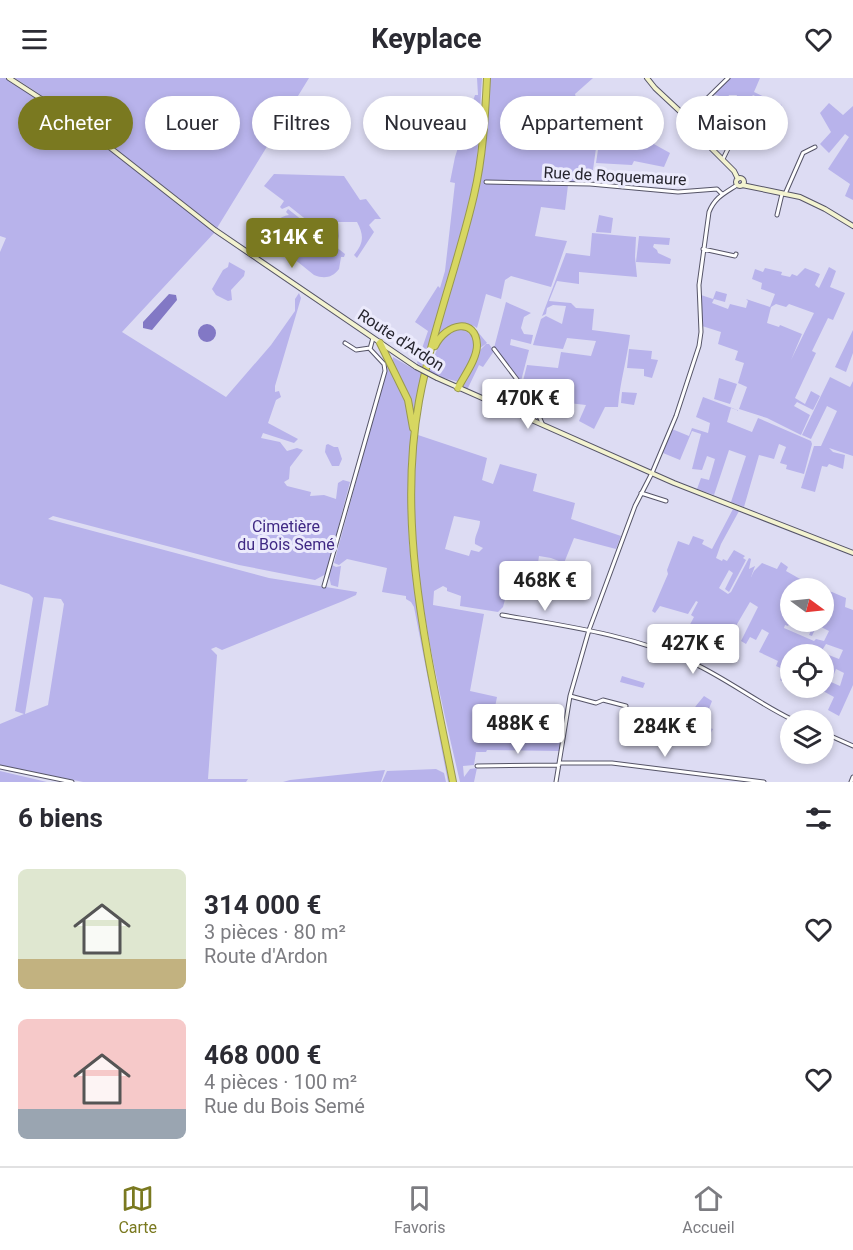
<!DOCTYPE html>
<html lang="fr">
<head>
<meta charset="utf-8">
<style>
  :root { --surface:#fff; --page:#f2f2f3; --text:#2b2b33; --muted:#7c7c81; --line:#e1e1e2; --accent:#7a7920 }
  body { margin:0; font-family:Roboto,sans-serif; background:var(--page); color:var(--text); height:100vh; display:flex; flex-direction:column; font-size:22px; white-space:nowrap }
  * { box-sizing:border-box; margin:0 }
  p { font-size:20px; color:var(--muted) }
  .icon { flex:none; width:33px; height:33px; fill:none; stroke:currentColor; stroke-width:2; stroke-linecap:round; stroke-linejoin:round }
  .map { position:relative; height:704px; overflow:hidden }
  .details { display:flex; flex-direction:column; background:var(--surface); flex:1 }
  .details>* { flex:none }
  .hud { position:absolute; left:18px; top:18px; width:818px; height:54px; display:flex; gap:12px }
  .needle { width:39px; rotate:105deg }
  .tools { position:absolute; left:780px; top:500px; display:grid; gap:12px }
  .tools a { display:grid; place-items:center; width:54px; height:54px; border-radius:50%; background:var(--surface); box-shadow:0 3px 9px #0003; font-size:30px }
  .price { position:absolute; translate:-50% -51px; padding:0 14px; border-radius:6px; background:#fff; color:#222; font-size:20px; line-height:39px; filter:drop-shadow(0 2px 3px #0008) }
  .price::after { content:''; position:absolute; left:50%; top:36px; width:18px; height:14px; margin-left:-9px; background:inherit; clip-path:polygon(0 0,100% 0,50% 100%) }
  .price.current { background:var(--accent); color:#fff }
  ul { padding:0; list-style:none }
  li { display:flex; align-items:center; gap:18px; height:150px; padding:0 18px }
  li span { display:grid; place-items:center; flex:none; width:168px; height:120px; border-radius:9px; color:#555 }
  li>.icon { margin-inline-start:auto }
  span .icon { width:72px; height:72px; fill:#fffc; stroke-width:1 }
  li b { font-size:26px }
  h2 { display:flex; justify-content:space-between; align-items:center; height:72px; padding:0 18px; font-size:26px }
  .chip { padding:0 21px; border-radius:27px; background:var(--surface); box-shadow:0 3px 9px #0003; font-size:21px; line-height:54px }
  .chip.current { background:var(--accent); color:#fff }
  header { display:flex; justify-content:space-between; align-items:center; height:78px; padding:0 18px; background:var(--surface); font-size:27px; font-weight:700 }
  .dock { display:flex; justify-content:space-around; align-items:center; height:84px; border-top:2px solid var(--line); background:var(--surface); font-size:16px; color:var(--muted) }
  .dock a { display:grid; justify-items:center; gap:3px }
  .dock .current { color:var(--accent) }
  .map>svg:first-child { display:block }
  .green { fill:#b8b3eb; fill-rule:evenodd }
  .water { fill:#8278c5 }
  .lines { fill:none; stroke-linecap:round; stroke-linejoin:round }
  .street-casing { stroke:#555467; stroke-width:5 }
  .secondary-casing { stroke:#555467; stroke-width:6 }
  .highway-casing { stroke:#99994f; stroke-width:8 }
  .street { stroke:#fff; stroke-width:3 }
  .secondary { stroke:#f3f3d0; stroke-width:4 }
  .highway { stroke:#d7d761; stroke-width:6 }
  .secondary-bridge-casing { stroke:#555467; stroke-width:6; stroke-linecap:butt }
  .secondary-bridge { stroke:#f3f3d0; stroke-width:4 }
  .labels { text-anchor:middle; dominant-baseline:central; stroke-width:6; stroke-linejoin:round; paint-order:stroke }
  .street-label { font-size:16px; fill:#26252e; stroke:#ebeafc }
  .park-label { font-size:16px; fill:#402984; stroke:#ebeafc }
</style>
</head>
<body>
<header><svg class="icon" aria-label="menu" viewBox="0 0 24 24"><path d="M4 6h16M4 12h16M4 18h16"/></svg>Keyplace<svg class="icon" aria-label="heart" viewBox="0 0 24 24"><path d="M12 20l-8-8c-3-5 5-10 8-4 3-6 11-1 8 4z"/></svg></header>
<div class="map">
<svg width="853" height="704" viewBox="0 0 853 704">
  <rect width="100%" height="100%" fill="#dddcf3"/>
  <path class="green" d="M0 0H5L47 25 103 66 215 154 122 254 226 319 271 267 295 233V221L299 215 301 220 275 308V314L279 313 281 319 276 322 268 345 298 361 294 365 263 355 261 360 280 364 287 373 297 370 303 372 290 389 289 401 284 404 287 408 311 414 310 418 324 417 336 421 338 405 343 402 350 404 326 496 315 502 239 487 53 438 48 441 269 500 357 514 356 517 343 523 222 572 216 569 211 571 217 577 208 701H248L246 704H83L0 687V646L24 636 15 633 33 520 29 516 0 506V174L6 160 0 158ZM44 519 61 521 64 526 48 627 25 636Z
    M15 0H309L217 150C150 98 86 45 15 0Z
    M477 0H482L476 99 467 138 422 289 417 285 428 253 415 244 438 208 440 210 445 193 455 105 450 104 455 79 475 17H478Z
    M490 0H593L575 16 578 26 581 25 583 29 599 30 597 61H548V70H596L593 92 578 91 576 107H568L565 132 541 129 535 158 567 163 551 209 511 198 505 202 501 221 486 216 477 250 472 247 487 265 479 271 478 263 463 247 435 262 474 128Z
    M729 0H760L754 14 782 27 780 30 753 17 750 21 777 33 776 44 780 46 776 67 740 49 742 41 771 54 776 44 746 31 745 34 742 31 741 23H735L737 17H729L707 65 702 56 719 18 713 16Z
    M829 25 843 37 853 28V122L845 118 850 106 828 91 849 59 845 56 829 75 820 66 831 54 820 35Z
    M655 27 658 32V44L600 45 603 28Z
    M652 61V65L670 75 664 89 634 83 632 87 596 85 599 65Z
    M274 96 344 98 360 122 366 121 381 141H375L369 147 374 154 357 180 354 177C364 165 364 157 357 144H337L339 158 337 166 326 157 331 151 318 141 313 147 289 128 282 131 280 129 284 123 264 108Z
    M288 131 345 176 344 179H341L339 191C332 200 324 201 314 197L273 164C266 151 276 139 289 137L286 134Z
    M599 137 613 140 611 155 596 154Z
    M592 155 636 159 635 179 637 199 579 194V206L557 203 549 223 571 225 576 230 594 231 592 252 630 257C627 281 620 304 618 329H605L594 351 579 343 586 327 533 321 523 303 527 287 558 290 561 274 591 278 596 263 567 260 563 271 533 267 541 241 546 238 562 246 566 228 553 227 547 230 546 236 542 238 566 175 590 178Z
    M639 158 670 160 669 167 654 166 653 169 657 172 658 175 671 181 670 186 636 184Z
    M229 184 245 193 244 198 231 212 232 222 228 223 216 217 212 211 223 192 228 189Z
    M829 189 836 193 830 209 845 215 833 242 828 240 812 273 816 275 795 320 805 326 811 313 820 318 813 332 797 324 794 328 810 337 801 357 767 340 739 331 747 309 738 305 744 285 735 282 738 273 718 266 721 254 702 248 701 217 713 221 716 213 727 216 725 224 714 221 712 225 728 231 730 226 746 230 748 223 746 221 770 229 775 216 761 211 762 205 752 201 755 191 763 194 765 190 782 194 781 197 790 199 792 196 797 198 805 190 820 196 815 207 819 210ZM776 226 786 229 789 226 814 235 791 282 802 256 780 247 779 249 767 245 771 229Z
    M506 224 531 235 524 239 521 250 524 256 533 257 531 266 511 261 510 267 529 272 521 303 494 270Z
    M460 251C488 258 466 289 459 304L440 299 429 293 440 263 446 256Z
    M853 252V275L846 294 835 289Z
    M486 266H489L494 273 483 289 479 287 467 312 462 309 478 274Z
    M629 271 652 273 651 281 658 282 652 300 644 298V291L627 290Z
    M393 279 422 296 414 343 392 284Z
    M388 286 404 318 409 339 411 358 408 393 409 465 418 531 451 704H448L414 529 411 524 406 521V518L382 514 387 490 347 481 339 487 334 485Z
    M830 299 850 309 853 303V378L829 370 833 374 845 377 843 391 829 386 827 389 822 388 815 414 801 410 814 368H821L837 333 827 328 811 361 802 357Z
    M719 300 737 306 730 326 714 321Z
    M622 314 637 315 634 327 621 325Z
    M703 319 740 333 731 330 727 344 752 354 758 340 811 363 812 366 804 396 786 391 787 387 780 385 786 369 779 366 774 381 759 377 744 429 731 424 746 378 729 372 714 417 697 411 701 400 709 402 715 381 707 378 702 392 692 391 701 356 692 353 680 382 663 375 672 351 689 358 692 350 708 355 710 345 696 339Z
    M418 357 487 380 482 402 493 406 500 386 537 396 533 413 575 425 571 441 621 458 616 471 574 460 564 485 551 480 539 478 538 485 561 492 556 508 513 499 515 492 513 491 511 501 506 508 508 510 503 529 498 534 460 528 461 518 447 513V510L443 508 434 513 433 527 484 536 470 613 497 619 491 649 495 650V659L561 662 560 673 487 672 486 674H476L474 687 463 688 464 699 470 691 477 690 474 704H460C443 630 425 556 417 480 412 440 410 397 418 357ZM454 438 480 443C480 451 474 458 475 466L483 470 479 474 471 472 469 478 445 471Z
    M328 366 334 369H338L342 381 339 388H332L325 374 326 367Z
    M733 431 739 433 721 466 716 480 722 483 723 481 727 483 734 472 745 478 743 480 746 482 729 514 725 511 733 495 729 492 719 510 728 516 731 514 749 480 751 481 749 491 755 488 751 499 754 493 762 485 777 491 781 484 788 489 786 493 816 510H790L791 543 788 548 785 547 784 550 814 563 816 561 824 563 829 553 817 547 812 558 809 557 814 546 809 543H824V513L832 514 846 520 845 529 853 532V607L839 638 828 632 834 619 823 613 824 610 821 609H824V576H790V608L780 602 785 592 776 588 778 583 759 574 769 555 762 551 756 562 750 559 746 566 741 563 758 529 750 524 730 558 721 554 713 569 705 565 694 584 686 580 697 557 687 552 694 539 691 537 698 524 696 523 688 536 660 528 655 535 652 533 668 496 667 492 678 463 689 467 693 458 704 462 702 466 712 471ZM826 566 843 572 839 581 821 574ZM836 591 844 595 840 608 831 604Z
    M332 487 336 489 341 488 338 509 331 507 329 498Z
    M622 598 645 605 643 610 620 604Z
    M704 618 712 623 703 646 689 640C692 631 698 626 704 618Z
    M688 643 713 651 707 662 684 660Z
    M436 691 444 695 446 704H382L387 693Z
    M385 692 381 704H283L290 702Z
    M0 693 47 704H0Z"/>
  <path class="water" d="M169 216 176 217 177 222 152 252 143 250V244Z
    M198 255a9 9 0 1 1 18 0a9 9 0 1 1-18 0Z"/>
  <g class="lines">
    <g class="street-casing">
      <path id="street" d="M687 40 728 0
        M723 81 737 52H744L770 66
        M486 104 590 106 678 114 717 111 722 116
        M785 116 803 75 815 69
        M777 137 782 116
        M703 171 735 178 736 176
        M345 265 356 272 370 270
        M494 271 531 320 542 345
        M641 415 666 423
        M324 508 385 293 384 286 370 271 373 260
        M502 537C566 548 633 557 693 585 727 601 758 625 793 642
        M570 618 596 625 603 622 626 628
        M824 655 853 668
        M559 685H612L764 704
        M477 688 559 687
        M0 689 72 704
        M556 704 570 618 589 552 635 428 652 395 676 338 699 268 701 254 699 207 709 134C715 119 725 115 737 107
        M851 704 853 699"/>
    </g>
    <g class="secondary-casing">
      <path id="secondary" d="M9 0 80 46 215 152 416 289
        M647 0 655 10 685 38 705 64 734 93 738 101
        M736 104a4 4 0 1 1 8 0a4 4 0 1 1-8 0Z
        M742 107 800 119 825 131 853 148
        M437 300 674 405 853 475"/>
    </g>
    <g class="highway-casing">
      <path id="highway" d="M380 265 408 322 413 350
        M435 268C446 245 476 239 477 267 477 281 464 298 458 310
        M453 704C428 578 396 451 419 323 432 253 458 186 474 117 483 79 485 39 487 0"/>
    </g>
    <use href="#street" class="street"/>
    <use href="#secondary" class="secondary"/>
    <use href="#highway" class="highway"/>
    <g class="secondary-bridge-casing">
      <path id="secondary-bridge" d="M416 289 437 300"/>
    </g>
    <use href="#secondary-bridge" class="secondary-bridge"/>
  </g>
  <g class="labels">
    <g class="street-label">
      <text transform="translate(615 98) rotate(3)">Rue de Roquemaure</text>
      <text transform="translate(401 262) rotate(33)">Route d'Ardon</text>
    </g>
    <g class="park-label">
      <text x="286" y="448">Cimetière<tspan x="286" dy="18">du Bois Semé</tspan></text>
    </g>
  </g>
</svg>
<div class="tools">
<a><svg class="needle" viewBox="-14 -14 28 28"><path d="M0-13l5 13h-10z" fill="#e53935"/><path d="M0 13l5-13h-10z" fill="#7c7c81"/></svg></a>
<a><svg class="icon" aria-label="locate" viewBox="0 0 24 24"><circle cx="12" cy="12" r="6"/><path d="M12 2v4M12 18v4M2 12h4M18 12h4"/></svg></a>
<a><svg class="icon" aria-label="layers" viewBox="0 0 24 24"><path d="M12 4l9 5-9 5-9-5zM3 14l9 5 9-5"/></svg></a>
</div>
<b class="price current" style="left:292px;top:191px">314K €</b>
<b class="price" style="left:528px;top:352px">470K €</b>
<b class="price" style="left:545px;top:534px">468K €</b>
<b class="price" style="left:693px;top:597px">427K €</b>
<b class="price" style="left:518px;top:677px">488K €</b>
<b class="price" style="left:665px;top:680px">284K €</b>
<div class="hud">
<a class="chip current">Acheter</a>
<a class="chip">Louer</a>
<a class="chip">Filtres</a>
<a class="chip">Nouveau</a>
<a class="chip">Appartement</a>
<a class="chip">Maison</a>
</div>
</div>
<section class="details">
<h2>6 biens<svg class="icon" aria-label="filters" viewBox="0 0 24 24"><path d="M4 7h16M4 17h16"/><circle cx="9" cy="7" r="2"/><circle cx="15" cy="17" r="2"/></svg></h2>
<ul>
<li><span style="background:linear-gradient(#dfe7d0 75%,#c2b280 0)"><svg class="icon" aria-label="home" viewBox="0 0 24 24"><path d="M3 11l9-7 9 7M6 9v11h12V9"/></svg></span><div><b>314 000 €</b><p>3 pièces · 80 m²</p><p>Route d'Ardon</p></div><svg class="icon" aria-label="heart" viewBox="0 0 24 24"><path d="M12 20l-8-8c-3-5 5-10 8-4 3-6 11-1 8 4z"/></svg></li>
<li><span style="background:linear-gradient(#f6c9c9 75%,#9aa5b1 0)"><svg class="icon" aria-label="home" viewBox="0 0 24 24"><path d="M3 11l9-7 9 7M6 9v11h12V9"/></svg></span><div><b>468 000 €</b><p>4 pièces · 100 m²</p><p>Rue du Bois Semé</p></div><svg class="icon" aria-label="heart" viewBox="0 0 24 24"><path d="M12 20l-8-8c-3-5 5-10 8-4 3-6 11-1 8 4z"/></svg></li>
</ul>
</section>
<nav class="dock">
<a class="current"><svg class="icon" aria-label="map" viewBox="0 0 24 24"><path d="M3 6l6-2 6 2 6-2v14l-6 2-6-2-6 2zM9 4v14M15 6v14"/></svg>Carte</a>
<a><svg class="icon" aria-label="saved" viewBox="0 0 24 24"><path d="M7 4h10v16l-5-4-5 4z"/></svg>Favoris</a>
<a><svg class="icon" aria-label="home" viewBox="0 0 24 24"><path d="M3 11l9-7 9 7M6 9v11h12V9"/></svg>Accueil</a>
</nav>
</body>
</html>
